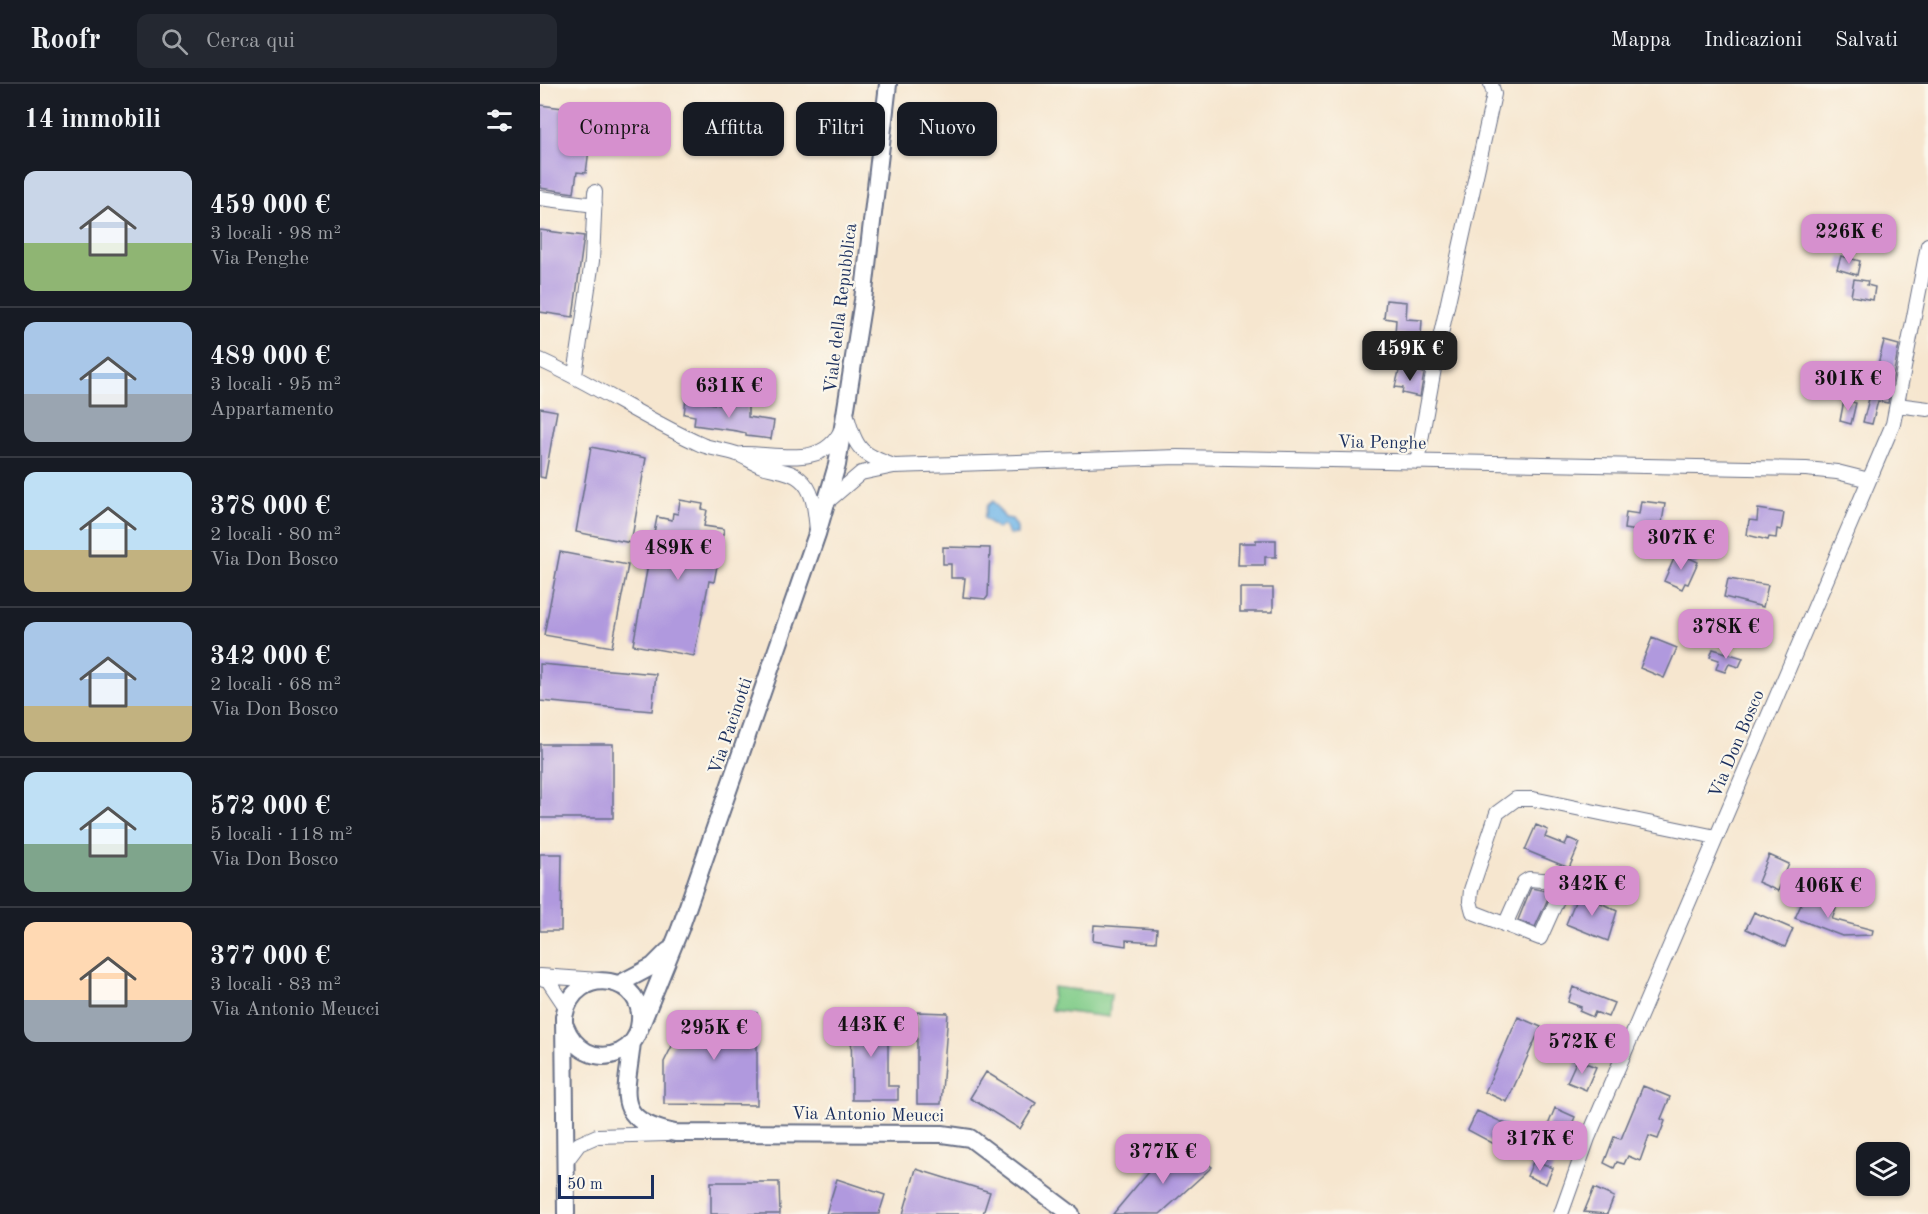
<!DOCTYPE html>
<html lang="it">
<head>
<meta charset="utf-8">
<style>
  :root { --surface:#171b24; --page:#242831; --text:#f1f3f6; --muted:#9ea1a6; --line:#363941; --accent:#d690ce }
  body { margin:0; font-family:"Old Standard TT",serif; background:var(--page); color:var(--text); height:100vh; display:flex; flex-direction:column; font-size:22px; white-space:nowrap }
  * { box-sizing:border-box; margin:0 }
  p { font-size:20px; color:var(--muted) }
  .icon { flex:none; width:33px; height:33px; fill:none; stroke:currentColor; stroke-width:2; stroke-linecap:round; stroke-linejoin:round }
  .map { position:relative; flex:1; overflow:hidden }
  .side { display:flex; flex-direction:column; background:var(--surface); width:540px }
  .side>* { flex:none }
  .guide { position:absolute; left:18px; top:18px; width:570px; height:54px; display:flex; gap:12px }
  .controls { position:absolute; left:1316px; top:1058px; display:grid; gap:12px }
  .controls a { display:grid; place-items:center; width:54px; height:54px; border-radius:12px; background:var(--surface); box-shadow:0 2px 4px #0004; font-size:30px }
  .scale { position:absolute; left:18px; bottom:15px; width:96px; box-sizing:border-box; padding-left:6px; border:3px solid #1b2f5e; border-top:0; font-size:16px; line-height:21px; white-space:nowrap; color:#1b2f5e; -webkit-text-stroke:4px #fbf7ec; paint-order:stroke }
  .price { position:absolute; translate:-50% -51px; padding:0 14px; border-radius:12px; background:var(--accent); color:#111; font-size:20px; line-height:39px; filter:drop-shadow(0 2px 3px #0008) }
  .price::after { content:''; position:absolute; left:50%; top:36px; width:18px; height:14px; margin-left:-9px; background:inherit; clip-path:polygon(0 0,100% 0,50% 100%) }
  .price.current { background:#222; color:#fff }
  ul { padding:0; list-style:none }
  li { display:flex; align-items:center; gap:18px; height:150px; padding:0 24px }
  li+li { border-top:2px solid var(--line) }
  li span { display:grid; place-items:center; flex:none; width:168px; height:120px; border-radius:12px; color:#555 }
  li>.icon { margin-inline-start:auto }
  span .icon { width:72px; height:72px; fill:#fffc; stroke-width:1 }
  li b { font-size:26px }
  h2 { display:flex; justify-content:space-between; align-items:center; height:72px; padding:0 24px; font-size:26px }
  .tag { padding:0 21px; border-radius:12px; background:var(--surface); box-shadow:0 2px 4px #0004; font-size:21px; line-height:54px }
  .tag.current { background:var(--accent); color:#111 }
  header { display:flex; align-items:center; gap:36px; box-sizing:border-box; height:84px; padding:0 30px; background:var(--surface); border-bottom:2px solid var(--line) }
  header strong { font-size:28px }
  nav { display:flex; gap:33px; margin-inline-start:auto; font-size:21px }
  .search { width:420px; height:54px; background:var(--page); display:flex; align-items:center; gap:15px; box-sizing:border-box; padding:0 21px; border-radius:12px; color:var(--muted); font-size:22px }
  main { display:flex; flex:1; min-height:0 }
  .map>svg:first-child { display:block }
  .green { fill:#81cc89; stroke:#4e7e74; stroke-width:1.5 }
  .water { fill:#71b6e7; stroke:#4672a2; stroke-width:1.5 }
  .building { fill:#b099de }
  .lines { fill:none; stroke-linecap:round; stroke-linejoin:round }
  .minor-casing { stroke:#686f86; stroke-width:16 }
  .major-casing { stroke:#686f86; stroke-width:20 }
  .minor { stroke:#fff; stroke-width:14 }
  .major { stroke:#fff; stroke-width:16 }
  .labels { text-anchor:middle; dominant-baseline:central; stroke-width:4.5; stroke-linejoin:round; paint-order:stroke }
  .street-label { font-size:18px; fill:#1b2f5e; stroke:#fbf7ec }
</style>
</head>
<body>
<header>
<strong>Roofr</strong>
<div class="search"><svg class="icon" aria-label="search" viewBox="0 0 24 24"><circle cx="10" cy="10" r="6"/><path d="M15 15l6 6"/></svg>Cerca qui</div>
<nav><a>Mappa</a><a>Indicazioni</a><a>Salvati</a></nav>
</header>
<main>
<section class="side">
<h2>14 immobili<svg class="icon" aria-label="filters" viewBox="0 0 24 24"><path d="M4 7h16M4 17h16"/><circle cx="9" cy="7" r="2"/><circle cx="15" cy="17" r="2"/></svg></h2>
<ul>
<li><span style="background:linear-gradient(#c9d6e8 60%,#8fb573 0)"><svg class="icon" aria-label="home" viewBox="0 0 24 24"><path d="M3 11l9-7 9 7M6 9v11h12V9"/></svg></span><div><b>459 000 €</b><p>3 locali · 98 m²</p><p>Via Penghe</p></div></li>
<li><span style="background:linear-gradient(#a9c7e8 60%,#9aa5b1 0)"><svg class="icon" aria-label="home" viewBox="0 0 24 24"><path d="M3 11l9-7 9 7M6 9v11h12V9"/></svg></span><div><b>489 000 €</b><p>3 locali · 95 m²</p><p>Appartamento</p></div></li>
<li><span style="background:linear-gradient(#bfe0f5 65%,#c2b280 0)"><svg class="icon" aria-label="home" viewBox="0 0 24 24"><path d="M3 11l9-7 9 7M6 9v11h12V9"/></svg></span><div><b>378 000 €</b><p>2 locali · 80 m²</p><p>Via Don Bosco</p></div></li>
<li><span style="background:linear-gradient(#a9c7e8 70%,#c2b280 0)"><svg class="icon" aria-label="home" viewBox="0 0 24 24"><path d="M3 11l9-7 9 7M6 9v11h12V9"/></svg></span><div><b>342 000 €</b><p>2 locali · 68 m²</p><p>Via Don Bosco</p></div></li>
<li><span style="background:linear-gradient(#bfe0f5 60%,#7fa58c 0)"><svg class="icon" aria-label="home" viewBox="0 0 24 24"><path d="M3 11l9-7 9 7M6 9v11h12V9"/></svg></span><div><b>572 000 €</b><p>5 locali · 118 m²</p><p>Via Don Bosco</p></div></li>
<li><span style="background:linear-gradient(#ffd9b3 65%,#9aa5b1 0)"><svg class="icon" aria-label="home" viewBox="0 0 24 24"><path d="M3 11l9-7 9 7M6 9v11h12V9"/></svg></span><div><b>377 000 €</b><p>3 locali · 83 m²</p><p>Via Antonio Meucci</p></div></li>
</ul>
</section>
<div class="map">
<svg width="1388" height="1130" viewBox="0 0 1388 1130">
  <rect width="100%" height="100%" fill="#fbf7ec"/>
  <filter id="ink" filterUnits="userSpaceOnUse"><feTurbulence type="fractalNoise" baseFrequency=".0167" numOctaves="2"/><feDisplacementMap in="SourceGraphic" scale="12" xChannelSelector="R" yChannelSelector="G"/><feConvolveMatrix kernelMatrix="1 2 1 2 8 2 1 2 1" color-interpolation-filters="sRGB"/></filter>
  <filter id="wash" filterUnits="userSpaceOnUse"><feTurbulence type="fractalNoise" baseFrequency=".008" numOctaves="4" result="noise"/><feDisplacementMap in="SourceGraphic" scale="24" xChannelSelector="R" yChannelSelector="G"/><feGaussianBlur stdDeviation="1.35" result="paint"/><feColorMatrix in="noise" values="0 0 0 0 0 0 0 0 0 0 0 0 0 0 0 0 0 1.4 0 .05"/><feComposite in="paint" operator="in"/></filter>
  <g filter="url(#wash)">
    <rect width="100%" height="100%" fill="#f6e6cf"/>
    <path class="green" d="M513 903 571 910 569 933 511 926Z"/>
    <path class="water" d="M453 417 465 434 472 435 477 443V450L470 451 463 441 458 445 444 434 447 422Z"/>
    <g id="blocks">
      <path class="building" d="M0 21 46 27 43 49 51 50 46 89 37 88 34 109 0 104Z
        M0 146 44 152 33 233 0 228Z
        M1301 172 1320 177 1317 191 1297 185Z
        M1314 195 1328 197 1327 201 1335 203 1333 216 1311 212Z
        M846 216 867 218 866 235 882 236 881 252 855 250 856 236 844 234Z
        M1344 257 1359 261 1348 319 1338 317 1332 340 1323 338Z
        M860 283 884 289 880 313 862 309 863 304 855 303Z
        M146 315 187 322V319L208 322V333L234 337 231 355 206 352V349L197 347 154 341 155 332 144 330Z
        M1304 316 1316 319 1311 340 1300 337Z
        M0 324 17 327 5 394 0 393Z
        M51 363 106 374 91 459 36 448Z
        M140 416 163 420 162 425 167 426 164 442 184 445 174 498 169 497 154 572 93 561 117 433 132 436 133 429 138 430Z
        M1101 417 1125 420 1120 450 1084 445 1086 428 1099 430Z
        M1218 425 1244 429 1241 446 1237 445 1236 454 1229 453 1228 456 1207 451 1209 436 1217 437Z
        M716 456H736V473H725V481H698L699 459H716Z
        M403 463 450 464 448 512 446 515 423 513 425 494H411V480H403Z
        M20 468 88 481 72 563 4 551Z
        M1137 468 1158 478 1148 500 1145 499 1142 505 1124 497Z
        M1188 495 1228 501 1223 523 1184 513Z
        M700 504H733V528H700Z
        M1112 554 1137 564 1124 594 1100 584Z
        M1173 565 1203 574 1199 583 1189 580 1185 588 1176 585 1179 576 1170 573Z
        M0 580 116 590 112 627 0 617Z
        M0 660H73V734H0Z
        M996 741 1008 746 1005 753 1025 761 1028 754 1040 759 1029 784 985 766Z
        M0 770H22L21 847H0Z
        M1229 771 1249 780 1238 807 1218 798Z
        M991 804 1011 808 995 843 978 836Z
        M1039 808 1077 827 1068 857 1026 840Z
        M1265 812 1296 825 1292 835 1333 846 1332 851 1302 852 1255 834Z
        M1214 828 1253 845 1245 863 1206 845Z
        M554 841 617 845 616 858 586 856V862L553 857Z
        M1033 903 1074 919 1068 933 1055 928 1053 933 1039 927 1041 923 1028 918Z
        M377 928 408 929 401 1020H377Z
        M142 929H217V1021L124 1020V978L134 958H142Z
        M311 929H348V1002H358V1016H312Z
        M978 933 1001 943 967 1018 945 1008Z
        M1037 976 1056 983 1046 1006 1027 998Z
        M446 988 496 1019 480 1045 430 1014Z
        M1103 1002 1130 1013 1121 1035 1125 1037 1118 1055 1109 1052 1100 1077 1088 1072 1084 1080 1077 1078 1074 1084 1064 1079 1066 1074 1074 1053 1081 1055Z
        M1015 1024 1035 1033 1025 1057 1006 1046Z
        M937 1027 982 1047 973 1066 957 1059 956 1061 928 1046Z
        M630 1062 657 1083 663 1076 672 1083 620 1130H573Z
        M994 1076 1013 1084 1006 1100 987 1092Z
        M376 1085 450 1108 443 1130H363Z
        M297 1095 345 1111 339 1130H286Z
        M171 1098H239L240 1130H171Z
        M1054 1104 1074 1113 1067 1130 1044 1128Z"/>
    </g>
  </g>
  <g filter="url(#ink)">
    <use href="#blocks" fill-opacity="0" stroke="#686f86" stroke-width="1.5"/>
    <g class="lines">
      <g class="minor-casing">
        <path id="minor" d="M0 114 55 121
          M0 276C56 301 106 336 162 361 173 365 186 366 197 370 206 373 213 379 222 382 234 386 250 386 260 395 275 407 275 429 277 446
          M35 291 52 177 55 108
          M1357 321 1388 325
          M307 332C316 366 321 370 354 382
          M202 370C236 369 285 386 302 344
          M877 378 897 268 954 10 951 0
          M287 418 321 389 354 382 638 373 1266 385 1297 388 1329 396
          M965 841 984 798 989 795 1014 797 1021 807 1000 854 933 828 930 817 931 806 957 729 976 715H993L1176 753
          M0 892 59 896
          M0 894 8 896 26 923
          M27 1076 39 1060 57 1052 127 1050
          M1021 1130 1048 1054 1353 340 1388 161"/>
      </g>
      <g class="major-casing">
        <path id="major" d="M79 900 113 882 128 867
          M25 942C34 965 55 979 80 968 90 963 97 954 99 943 110 892 34 877 24 933L26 1130
          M99 946 140 845 277 450 297 381 323 216 348 0
          M92 958C87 1010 71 1036 135 1049L402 1050 430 1054 531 1130"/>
      </g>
      <use href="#minor" class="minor"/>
      <use href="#major" class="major"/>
    </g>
  </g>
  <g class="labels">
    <g class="street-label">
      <text transform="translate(301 224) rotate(-83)">Viale della Repubblica</text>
      <text transform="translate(842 359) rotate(1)">Via Penghe</text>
      <text transform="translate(191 642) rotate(-71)">Via Pacinotti</text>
      <text transform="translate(1197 660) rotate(-67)">Via Don Bosco</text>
      <text transform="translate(328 1031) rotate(1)">Via Antonio Meucci</text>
    </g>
  </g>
</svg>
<div class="controls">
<a><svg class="icon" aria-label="layers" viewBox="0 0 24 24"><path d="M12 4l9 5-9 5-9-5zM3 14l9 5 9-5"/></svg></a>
</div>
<div class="scale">50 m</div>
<b class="price" style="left:1309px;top:181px">226K €</b>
<b class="price current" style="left:870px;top:298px">459K €</b>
<b class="price" style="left:1308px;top:328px">301K €</b>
<b class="price" style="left:189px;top:335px">631K €</b>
<b class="price" style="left:1141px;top:487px">307K €</b>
<b class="price" style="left:138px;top:497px">489K €</b>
<b class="price" style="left:1186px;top:576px">378K €</b>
<b class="price" style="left:1052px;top:833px">342K €</b>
<b class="price" style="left:1288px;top:835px">406K €</b>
<b class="price" style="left:331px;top:974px">443K €</b>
<b class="price" style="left:174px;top:977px">295K €</b>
<b class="price" style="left:1042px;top:991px">572K €</b>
<b class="price" style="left:1000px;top:1088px">317K €</b>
<b class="price" style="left:623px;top:1101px">377K €</b>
<div class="guide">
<a class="tag current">Compra</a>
<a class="tag">Affitta</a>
<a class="tag">Filtri</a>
<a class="tag">Nuovo</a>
</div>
</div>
</main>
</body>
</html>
